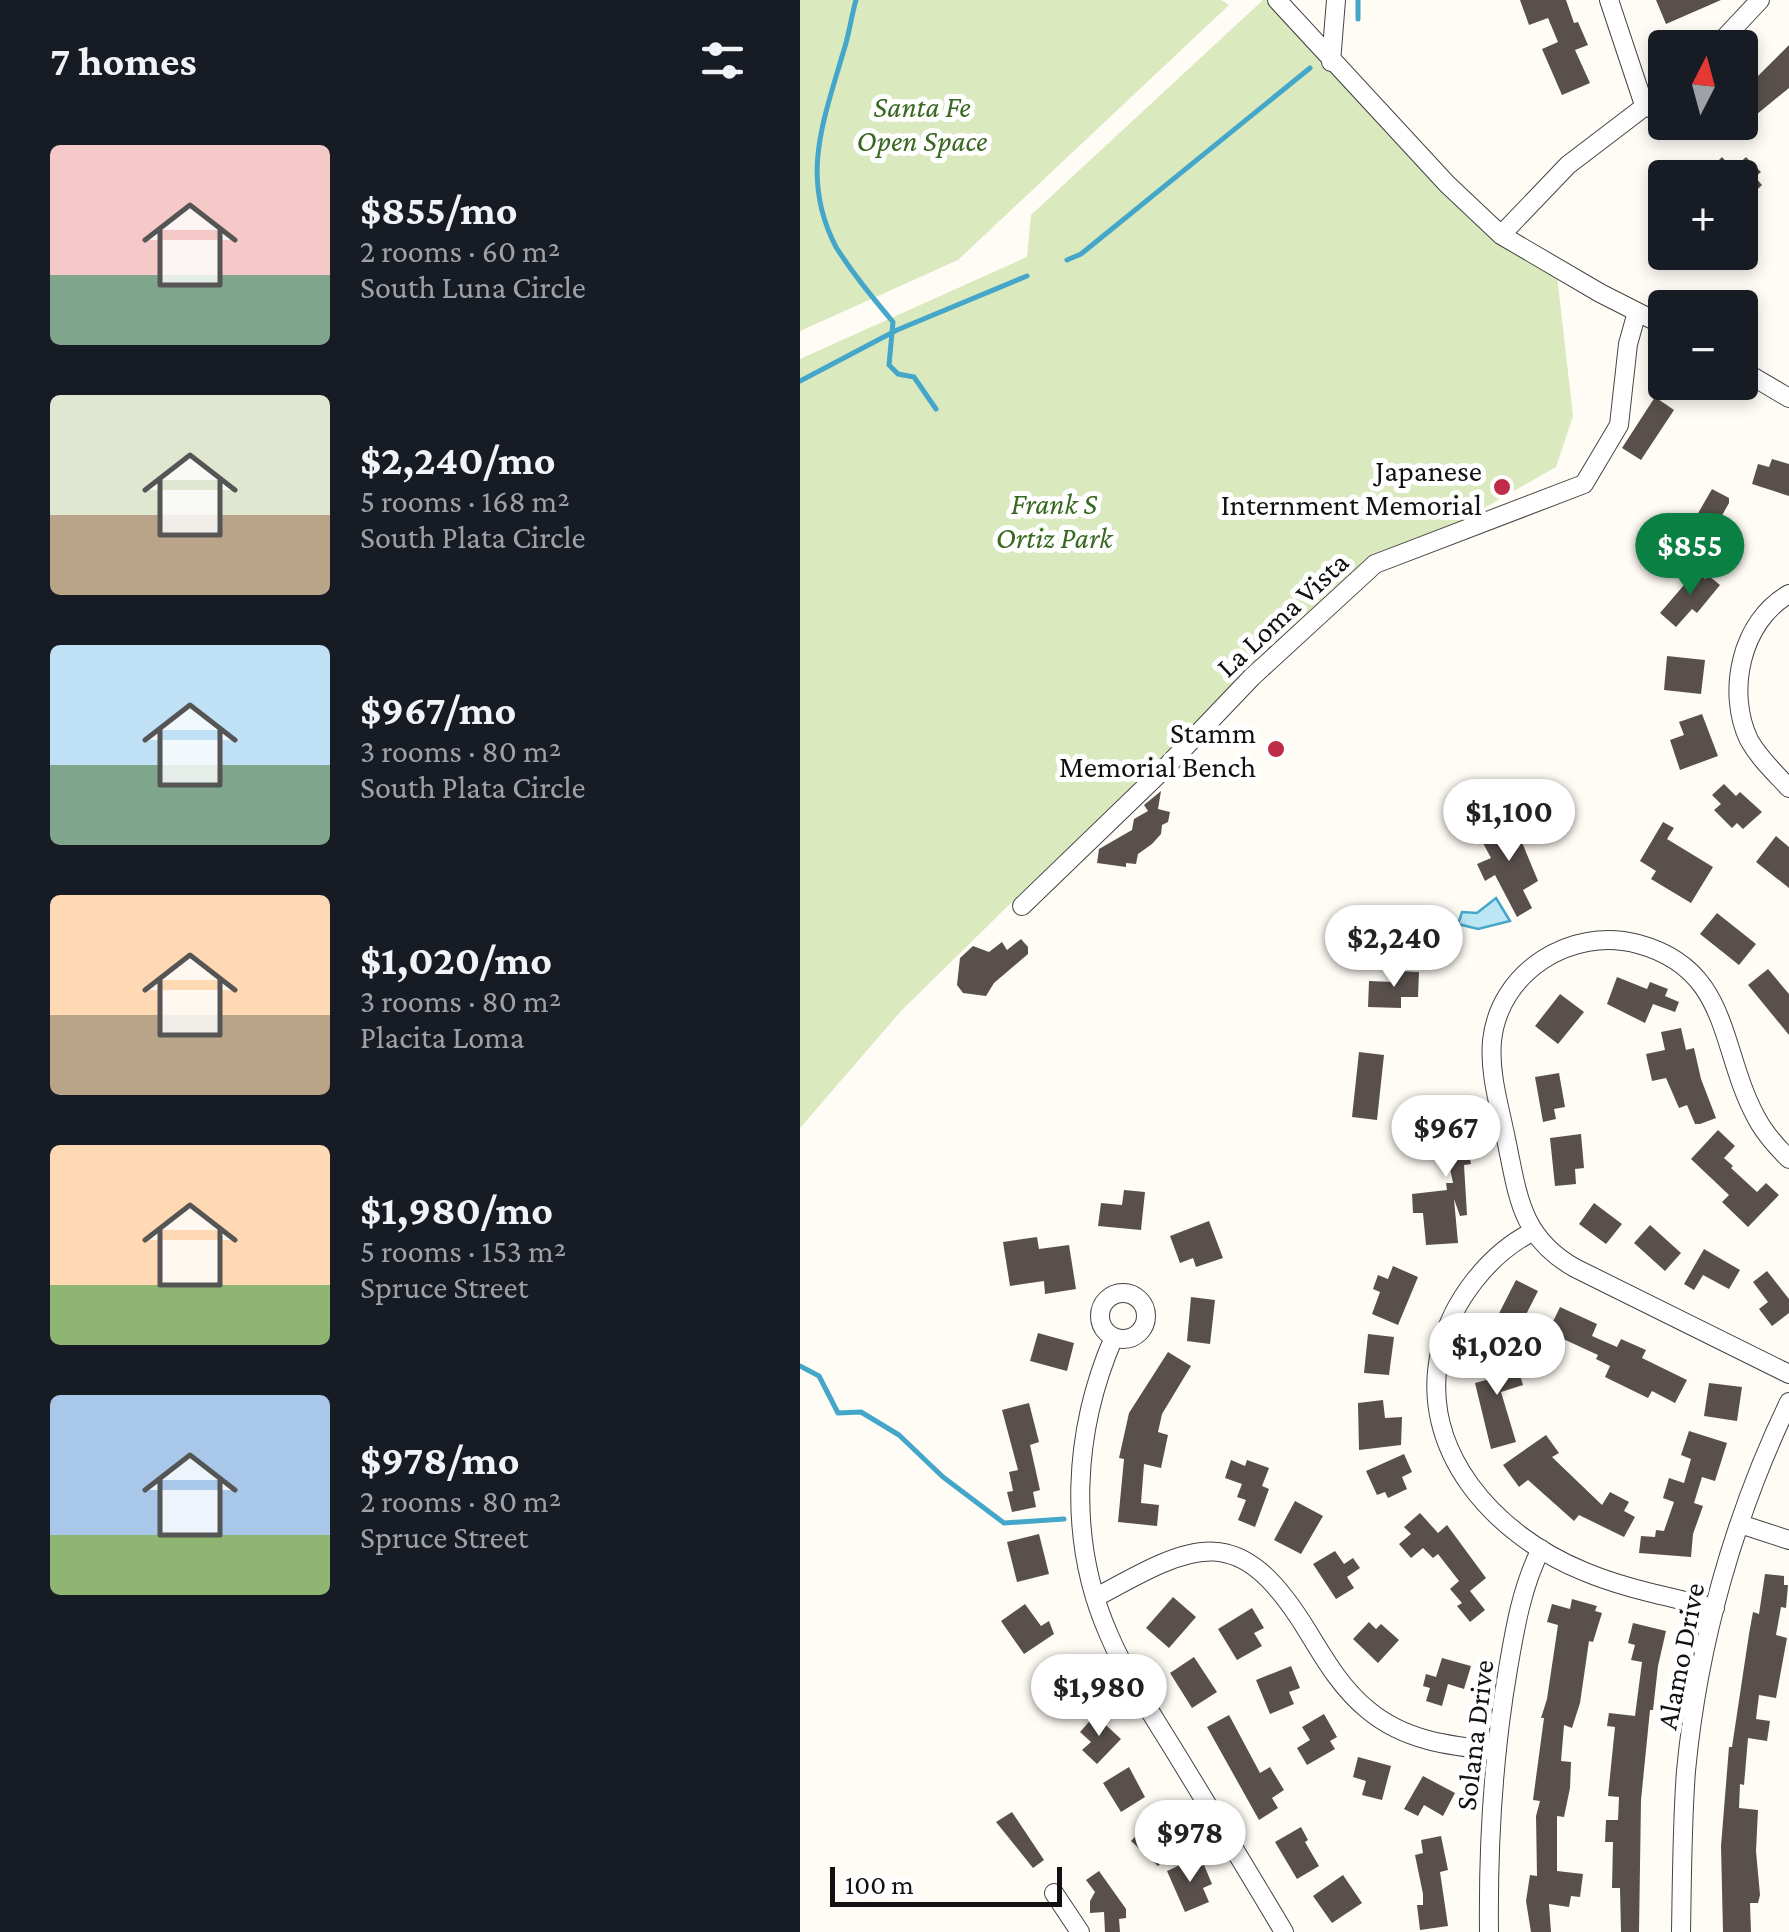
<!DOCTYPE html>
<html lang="en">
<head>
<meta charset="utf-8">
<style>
  :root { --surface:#171b24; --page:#242831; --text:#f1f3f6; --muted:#9ea1a6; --accent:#0b8043 }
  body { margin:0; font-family:"Crimson Pro",serif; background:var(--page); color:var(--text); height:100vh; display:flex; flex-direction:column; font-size:38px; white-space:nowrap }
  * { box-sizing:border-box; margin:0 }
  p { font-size:32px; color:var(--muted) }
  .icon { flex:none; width:55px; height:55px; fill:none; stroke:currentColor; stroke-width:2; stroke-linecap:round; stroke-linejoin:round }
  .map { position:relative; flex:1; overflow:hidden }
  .sheet { display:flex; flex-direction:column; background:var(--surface); width:800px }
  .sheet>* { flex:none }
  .needle { width:65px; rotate:6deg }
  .fabs { position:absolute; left:848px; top:30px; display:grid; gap:20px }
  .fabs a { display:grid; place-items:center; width:110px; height:110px; border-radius:10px; background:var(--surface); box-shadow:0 5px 15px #0003; font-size:50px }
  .scale { position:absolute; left:30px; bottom:25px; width:232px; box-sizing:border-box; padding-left:10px; border:5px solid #111; border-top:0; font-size:28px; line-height:35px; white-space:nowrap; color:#111; -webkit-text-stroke:8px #fff; paint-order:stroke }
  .price { position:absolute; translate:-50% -85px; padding:0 22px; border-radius:35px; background:#fff; color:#222; font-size:32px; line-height:65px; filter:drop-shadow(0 2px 5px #0008) }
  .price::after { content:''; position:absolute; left:50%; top:60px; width:30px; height:22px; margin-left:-15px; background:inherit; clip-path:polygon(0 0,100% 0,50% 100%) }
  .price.current { background:var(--accent); color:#fff }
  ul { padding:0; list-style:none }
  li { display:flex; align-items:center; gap:30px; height:250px; padding:0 50px }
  li span { display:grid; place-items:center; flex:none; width:280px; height:200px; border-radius:10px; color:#555 }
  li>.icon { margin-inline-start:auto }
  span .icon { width:120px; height:120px; fill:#fffc; stroke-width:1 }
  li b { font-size:42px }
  h2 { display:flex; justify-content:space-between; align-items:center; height:120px; padding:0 50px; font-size:42px }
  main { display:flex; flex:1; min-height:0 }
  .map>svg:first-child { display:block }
  .green { fill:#dbe9be }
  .water { fill:#bbe7f5; stroke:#44a7ca; stroke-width:2.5 }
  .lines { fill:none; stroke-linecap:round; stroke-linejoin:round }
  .stream { stroke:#44a7ca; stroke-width:5 }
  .building { fill:#59504d }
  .minor-casing { stroke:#444; stroke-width:20 }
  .minor { stroke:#fff; stroke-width:18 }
  .poi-dot { fill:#be2c47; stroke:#fff; stroke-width:4 }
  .labels { text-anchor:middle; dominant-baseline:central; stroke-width:10; stroke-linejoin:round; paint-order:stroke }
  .park-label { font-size:30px; font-style:italic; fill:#3a6822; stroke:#fff }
  .poi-label { font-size:30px; fill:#111; stroke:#fff; text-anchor:end }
  .street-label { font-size:30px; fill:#111; stroke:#fff }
</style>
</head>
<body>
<main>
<section class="sheet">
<h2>7 homes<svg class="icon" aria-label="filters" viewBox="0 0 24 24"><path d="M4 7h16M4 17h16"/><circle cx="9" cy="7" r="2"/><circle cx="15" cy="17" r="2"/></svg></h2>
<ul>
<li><span style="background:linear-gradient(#f6c9c9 65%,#7fa58c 0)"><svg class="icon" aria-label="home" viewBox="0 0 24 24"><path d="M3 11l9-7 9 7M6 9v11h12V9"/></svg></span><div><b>$855/mo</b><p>2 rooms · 60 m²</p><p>South Luna Circle</p></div></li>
<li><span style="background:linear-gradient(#dfe7d0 60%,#b9a48a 0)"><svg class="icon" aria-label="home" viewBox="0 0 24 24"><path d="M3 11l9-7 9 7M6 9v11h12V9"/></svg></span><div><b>$2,240/mo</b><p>5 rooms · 168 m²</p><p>South Plata Circle</p></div></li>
<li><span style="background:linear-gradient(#bfe0f5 60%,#7fa58c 0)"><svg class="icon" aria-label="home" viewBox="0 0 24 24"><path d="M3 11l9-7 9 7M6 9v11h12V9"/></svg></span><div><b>$967/mo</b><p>3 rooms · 80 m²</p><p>South Plata Circle</p></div></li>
<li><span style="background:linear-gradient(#ffd9b3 60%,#b9a48a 0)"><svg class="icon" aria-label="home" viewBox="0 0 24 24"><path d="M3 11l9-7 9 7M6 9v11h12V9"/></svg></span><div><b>$1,020/mo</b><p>3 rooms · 80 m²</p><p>Placita Loma</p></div></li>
<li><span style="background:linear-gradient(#ffd9b3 70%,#8fb573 0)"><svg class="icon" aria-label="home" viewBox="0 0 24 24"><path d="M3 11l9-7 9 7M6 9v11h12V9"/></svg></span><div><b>$1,980/mo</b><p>5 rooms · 153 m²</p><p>Spruce Street</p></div></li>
<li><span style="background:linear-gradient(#a9c7e8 70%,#8fb573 0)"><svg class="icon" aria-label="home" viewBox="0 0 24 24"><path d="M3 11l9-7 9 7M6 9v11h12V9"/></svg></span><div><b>$978/mo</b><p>2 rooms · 80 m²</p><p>Spruce Street</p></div></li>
</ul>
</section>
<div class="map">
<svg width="989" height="1932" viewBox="0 0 989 1932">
  <rect width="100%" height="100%" fill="#fffbf5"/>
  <path class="green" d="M0 0H421L429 5 158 260 0 331Z
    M463 0H478L647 184 756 267 773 416 756 467 558 580 215 899 101 1011 0 1128V359L227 257 231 215Z"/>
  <path class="water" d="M696 898 710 921 678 929 658 924 662 912 677 913Z"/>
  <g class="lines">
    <path class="stream" d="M56 0C51 17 49 36 43 53 23 122 0 178 36 247 53 274 73 298 93 322L89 365 98 374 114 377 136 409
      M558 19V0
      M267 260 281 254 510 68
      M0 381 97 330 227 276
      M0 1366 19 1376 38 1413 61 1412 99 1435 143 1477 204 1523 264 1519"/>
  </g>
  <path class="building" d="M720 0H766L774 23 778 22 788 45 775 50 790 83 762 95 742 49 758 42 748 18 729 25Z
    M856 0H921L866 24Z
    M989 45V88L940 128V76L950 68 957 77Z
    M922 157 933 169 946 157 961 172 955 177 962 185 940 206V178H901Z
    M864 175H865V219L849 214Z
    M855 397 874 410 841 460 822 448Z
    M972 459 989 464V496L952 484 958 464 969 467Z
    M912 489 929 498V503L908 540 889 529Z
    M896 571 905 579 908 575 920 585 897 613 892 609 876 627 860 613Z
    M867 656 905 660 901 694 864 690Z
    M902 714 918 756 880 770 870 740 884 735 879 722Z
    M924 784 936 796 940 792 962 812 943 829 937 823 932 828 914 810 921 804 912 795Z
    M361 791 358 809 370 812 368 822 362 825 361 834 352 844 338 854 336 864 326 863V867L297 863 299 849 332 830 334 819 348 811 344 805Z
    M711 816 738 881 723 890 732 908 717 917 695 875 685 881 677 864 691 858 683 843 691 840 684 830Z
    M863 822 874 828 867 839 913 867 891 903 851 879 856 871 840 861Z
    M976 836 989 847V888L956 862Z
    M917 913 956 944 939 965 900 934Z
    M221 939 228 947V954L194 983 186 996 163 993 157 985 160 958 173 946 189 952 202 942 207 950Z
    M968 969 989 994V1035L948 985Z
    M594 971 619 972 618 997H601V1008L568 1007 569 981 594 982Z
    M817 977 847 989 850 982 868 989 865 996 879 1002 875 1012 853 1004 845 1023 807 1004Z
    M760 994 784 1012 758 1044 735 1026Z
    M881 1028 886 1050 894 1048 901 1079 916 1118 900 1124H895L887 1105 879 1108 866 1078 852 1081 846 1054 865 1050 861 1032Z
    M559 1052 584 1055 577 1120 552 1117Z
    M759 1073 765 1107 754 1109 756 1119 743 1122 735 1077Z
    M660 1109 671 1164 664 1165 667 1215 660 1216 654 1199 658 1243 626 1245 623 1213H613L612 1194 647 1190 646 1183H653L647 1154 635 1156 627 1116Z
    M918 1130 935 1146 924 1158 933 1166 931 1168 957 1192 966 1183 979 1195 948 1227 922 1202 929 1195 891 1159Z
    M781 1134 784 1168 775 1169 776 1184 755 1186 750 1138Z
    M324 1190 345 1192 341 1230 298 1226 301 1203 322 1205Z
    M794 1203 822 1224 806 1244 779 1224Z
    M409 1221 423 1258 396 1267 393 1258 380 1263 370 1236Z
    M850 1225 881 1253 865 1271 834 1243Z
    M237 1237 239 1249 269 1245 276 1289 245 1294 244 1281 210 1286 203 1242Z
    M904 1249 940 1270 929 1289 903 1275 894 1290 884 1284Z
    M593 1266 618 1277 598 1325 572 1314 580 1292 573 1289 578 1275 588 1279Z
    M967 1271 989 1299V1313L972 1326 959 1309 968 1302 953 1282Z
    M716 1280 738 1291 713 1340 691 1329Z
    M391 1297 415 1300 410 1344 387 1341Z
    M760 1307 797 1324 792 1336 817 1347 821 1339 846 1350 842 1358 887 1380 875 1403 852 1391 848 1398 805 1377 810 1366 796 1359 798 1355 748 1332Z
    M238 1333 274 1343 267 1371 230 1361Z
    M568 1334 594 1337 589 1375 564 1373Z
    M710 1347 698 1371 717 1365 723 1385 701 1392 716 1442 691 1449 675 1383 690 1379 682 1355Z
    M368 1352 391 1366 362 1414 358 1432 368 1435 361 1468 344 1464 341 1503 359 1505 357 1526 318 1522 324 1459 319 1458 329 1413Z
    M909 1383 942 1387 937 1421 904 1416Z
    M583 1400 585 1418 602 1417 601 1445 559 1450 558 1403Z
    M229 1403 239 1442 230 1445 240 1490 233 1492 236 1507 212 1512 207 1492 213 1491 209 1472 218 1470 202 1410Z
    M889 1431 927 1443 915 1481 902 1477 894 1503 903 1506 893 1534 891 1557 839 1553 841 1536 855 1537 856 1530 864 1531 874 1502 863 1498 869 1478 884 1483 891 1459 881 1455Z
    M746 1435 759 1453 752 1457 802 1505 810 1492 829 1502 824 1511 835 1517 824 1537 779 1515 774 1521 728 1480 719 1487 703 1465Z
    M604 1454 612 1472 602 1477 607 1489 588 1498 585 1492 577 1495 566 1471Z
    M431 1460 445 1466 447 1460 469 1468 462 1486 469 1489 455 1527 438 1520 446 1500 437 1497 442 1484 425 1478Z
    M495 1501 523 1516 501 1554 474 1540Z
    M620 1513 638 1533 647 1525 686 1578 670 1591 685 1610 670 1622 657 1606 662 1603 650 1589 659 1581 638 1554 633 1558 623 1548 611 1558 599 1544 611 1534 604 1527Z
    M239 1534 249 1574 217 1582 207 1542Z
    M535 1551 544 1564 553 1558 560 1568 547 1577 554 1588 536 1599 513 1564Z
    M965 1574 984 1576V1585H988L986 1608 981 1607 976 1635 987 1638 976 1698 959 1695 956 1719 970 1721 967 1741 948 1738 944 1785 940 1784 939 1808 958 1810 956 1851 960 1895 958 1903H950L951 1932H923L921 1846 929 1747H932L949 1634 953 1612 959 1614Z
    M373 1597 396 1617 369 1648 346 1628Z
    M772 1599 797 1606 795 1611 802 1613 793 1642 789 1641 780 1703 772 1728 764 1725 761 1761 771 1762 770 1788 764 1817 757 1816V1871L783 1874 780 1897 771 1896 769 1907 749 1904 751 1932H731L726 1901 730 1875 737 1876 736 1816 740 1801 733 1800 744 1718H741L747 1699 758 1625 747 1622 752 1604 770 1609Z
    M225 1604 241 1626 249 1621 254 1634 224 1654 201 1621Z
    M452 1608 464 1628 454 1633 462 1646 437 1660 418 1629Z
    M569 1622 576 1629 581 1624 599 1640 578 1663 553 1639Z
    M833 1623 866 1631 858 1666 853 1710H850L841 1800 839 1932H821L820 1888H812L813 1842H805L806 1820H818L819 1797 808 1796 815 1727 807 1726 809 1713 835 1716 842 1662 831 1660 835 1645 828 1643Z
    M260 1655 272 1668 266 1674 283 1693 264 1710 251 1696 245 1700 235 1688 253 1672 247 1666Z
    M394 1657 417 1692 392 1708 370 1673Z
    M642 1658 671 1666 664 1689 648 1684 642 1706 626 1701 630 1688 623 1686 626 1674 636 1677Z
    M491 1666 500 1688 489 1692 494 1704 470 1714 456 1680Z
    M524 1714 537 1737 530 1741 535 1749 507 1765 497 1748 510 1740 502 1727Z
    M295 1715 321 1739 297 1764 282 1750 291 1742 280 1732Z
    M429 1715 460 1773 470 1767 484 1790 472 1798 478 1808 459 1820 407 1727Z
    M558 1757 591 1766 582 1800 562 1795 566 1781 553 1777Z
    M329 1767 345 1797 321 1812 303 1783Z
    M623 1776 655 1793 643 1816 624 1805 618 1816 604 1809Z
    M212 1812 244 1860 233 1868 196 1822Z
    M353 1818 380 1844 358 1866 331 1841Z
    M501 1827 508 1840 505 1842 519 1866 497 1879 475 1842Z
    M641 1836 648 1870 640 1872 648 1926 620 1930 617 1905H623V1894L615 1855 623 1853 621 1840Z
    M391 1860 395 1869 404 1865 412 1884 403 1888 409 1902 385 1912 367 1871Z
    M299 1871 326 1909V1918L319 1919 320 1932H305L304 1912 290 1913V1901L295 1892 286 1880Z
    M543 1875 562 1903 532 1923 513 1896Z"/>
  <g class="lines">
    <g class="minor-casing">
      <path id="minor" d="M477 0 647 184 701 235 800 293 865 326
        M809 0 845 108
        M915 48 960 0
        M531 62 536 0
        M701 235 768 165 865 91
        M940 369 989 398
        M989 594C941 621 926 692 949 740 959 758 975 773 989 788
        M222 906 366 767 452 677 575 564 784 484 819 425 828 344 837 312
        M989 1159C976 1146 964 1133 956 1117 919 1049 931 969 838 944 771 926 699 972 692 1041 689 1074 700 1108 706 1139 718 1195 720 1237 775 1268L989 1374
        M732 1232C689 1254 652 1301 641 1348 616 1450 695 1535 783 1571 825 1589 871 1597 915 1608
        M300 1316a23 23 0 1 1 46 0a23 23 0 1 1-46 0Z
        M314 1337C273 1431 267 1540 309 1635 327 1677 353 1716 377 1755 413 1814 449 1873 484 1932
        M940 1524 989 1540
        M295 1598C396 1542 439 1519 508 1632 525 1660 542 1689 568 1710 605 1741 650 1746 697 1751
        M254 1893 280 1932
        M689 1932C688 1844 693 1756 708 1669 715 1628 722 1586 741 1549
        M881 1932C882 1878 882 1824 886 1771 898 1644 934 1516 989 1402"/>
    </g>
    <use href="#minor" class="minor"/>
  </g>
  <g class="poi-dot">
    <circle cx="702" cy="487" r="10"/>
    <circle cx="476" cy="749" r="10"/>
  </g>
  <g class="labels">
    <g class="park-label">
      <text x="122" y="106">Santa Fe<tspan x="122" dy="34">Open Space</tspan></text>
      <text x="254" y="503">Frank S<tspan x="254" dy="34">Ortiz Park</tspan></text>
    </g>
    <g class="poi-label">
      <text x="682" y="470">Japanese<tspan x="682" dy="34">Internment Memorial</tspan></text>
      <text x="456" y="732">Stamm<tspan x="456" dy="34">Memorial Bench</tspan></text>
    </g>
    <g class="street-label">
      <text transform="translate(482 614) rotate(-43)">La Loma Vista</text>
      <text transform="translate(880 1656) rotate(-79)">Alamo Drive</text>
      <text transform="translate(674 1735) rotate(-83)">Solana Drive</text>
    </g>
  </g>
</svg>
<div class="fabs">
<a><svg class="needle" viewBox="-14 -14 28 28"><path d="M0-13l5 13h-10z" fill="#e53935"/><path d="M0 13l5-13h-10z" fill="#9ea1a6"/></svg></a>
<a>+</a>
<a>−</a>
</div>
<div class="scale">100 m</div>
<b class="price current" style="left:890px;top:598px">$855</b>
<b class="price" style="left:709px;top:864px">$1,100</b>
<b class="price" style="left:594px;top:990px">$2,240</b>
<b class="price" style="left:646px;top:1180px">$967</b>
<b class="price" style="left:697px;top:1398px">$1,020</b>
<b class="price" style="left:299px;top:1739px">$1,980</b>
<b class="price" style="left:390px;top:1885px">$978</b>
</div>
</main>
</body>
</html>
